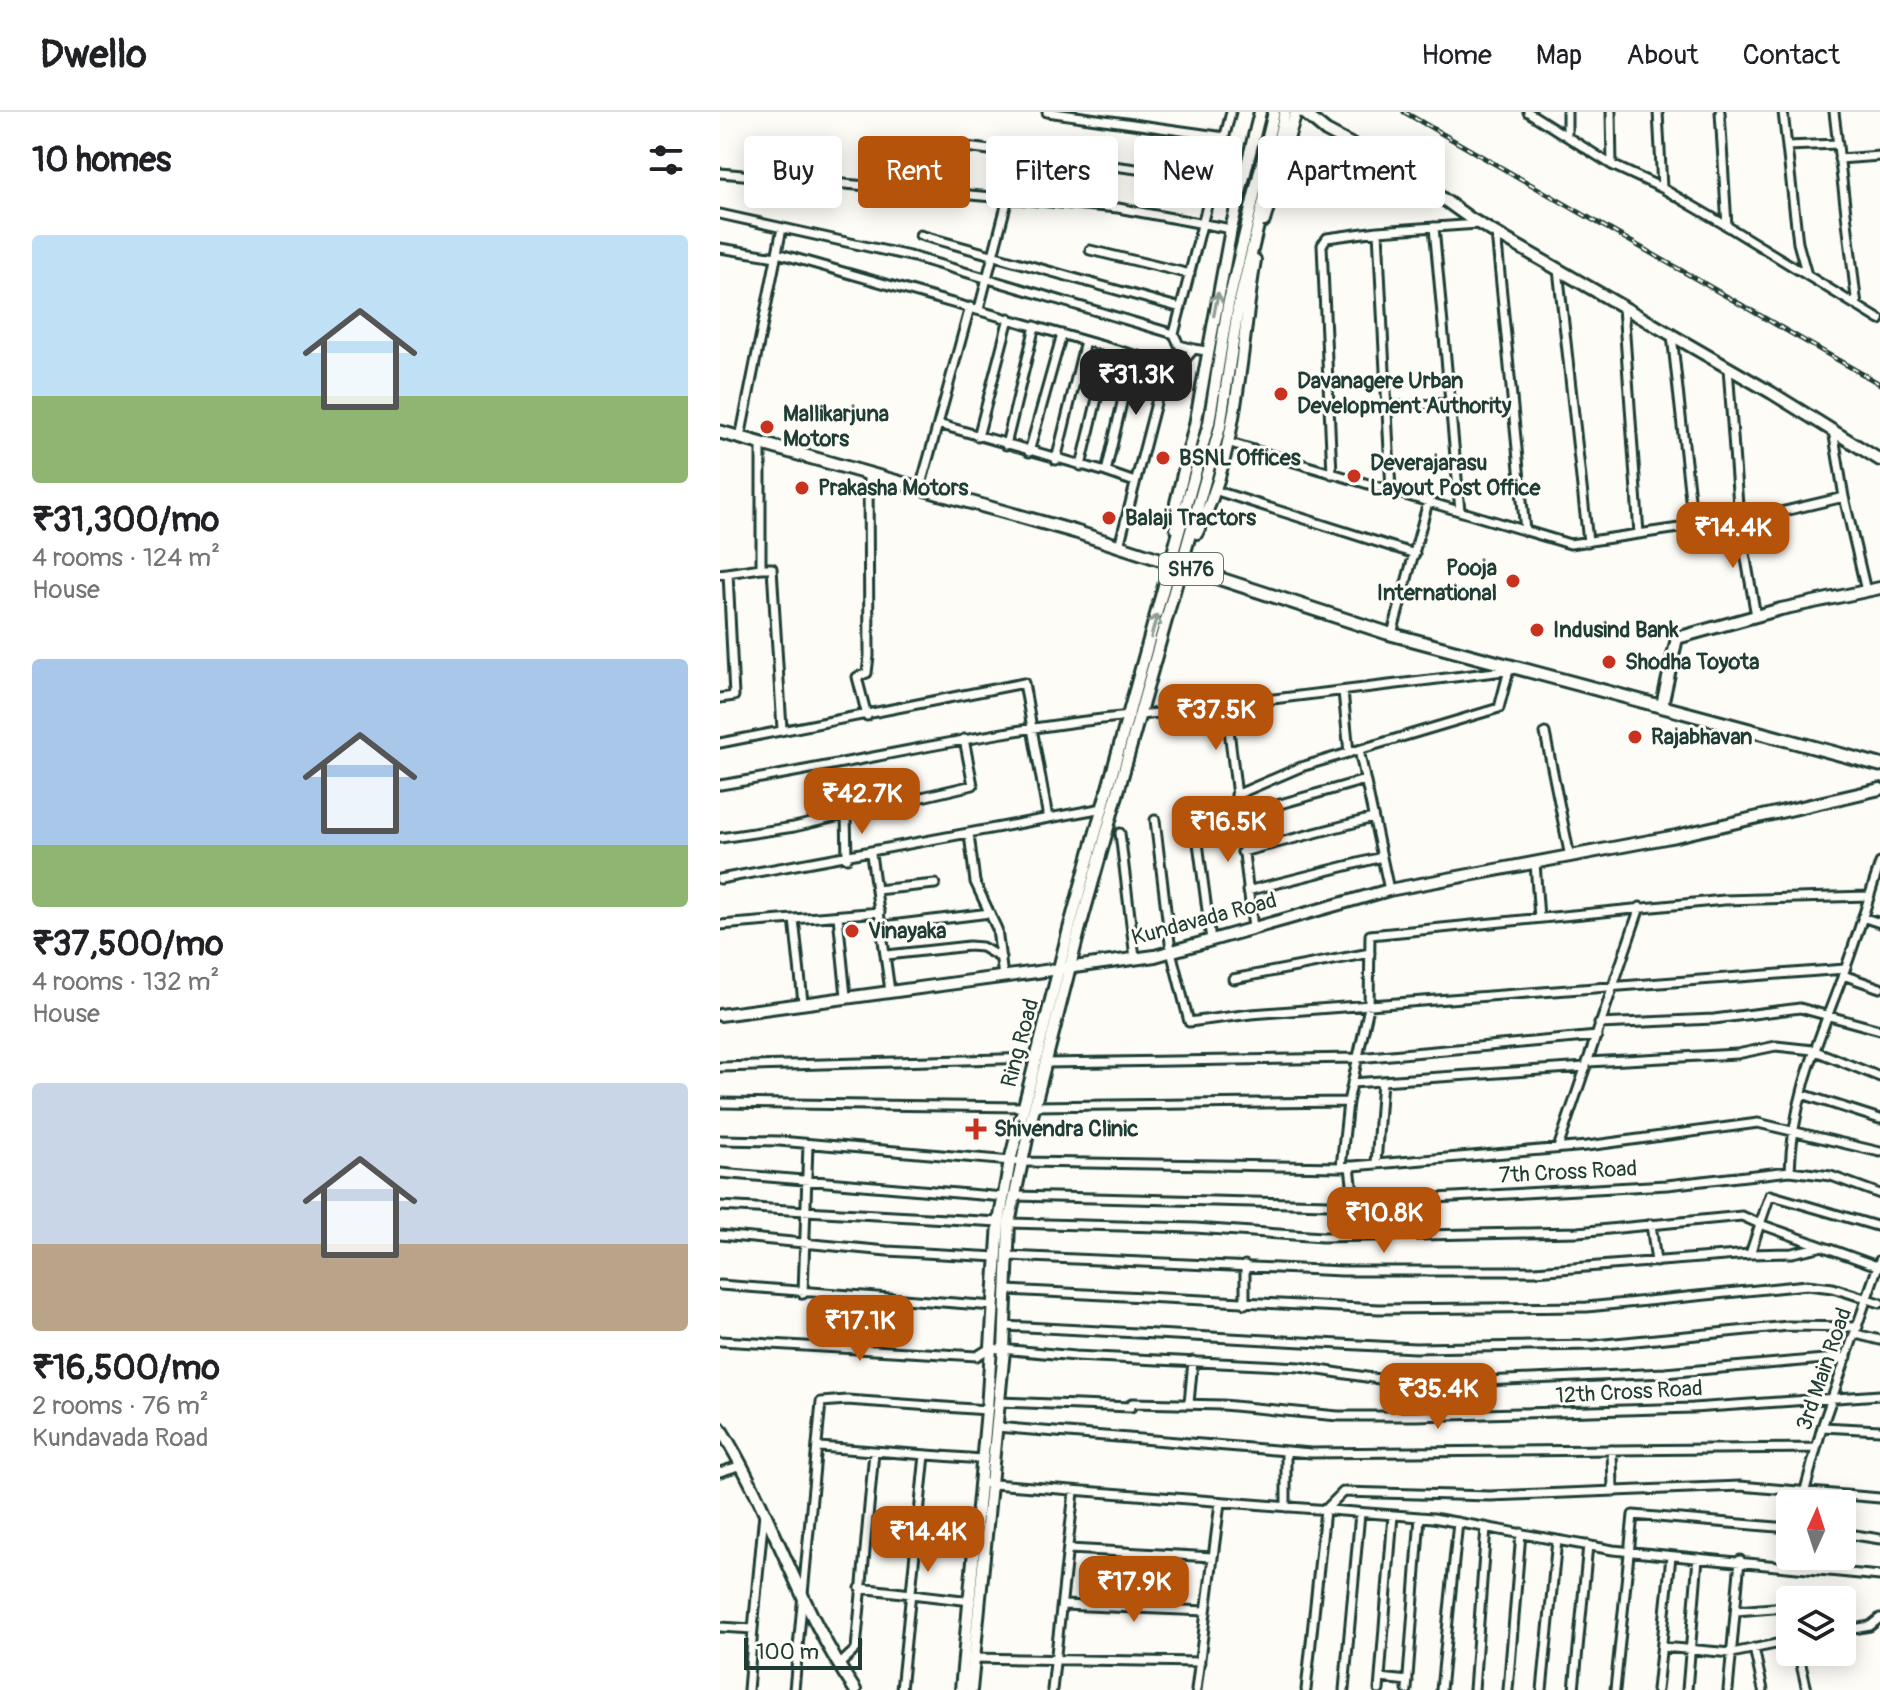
<!DOCTYPE html>
<html lang="en">
<head>
<meta charset="utf-8">
<style>
  :root { --surface:#fff; --page:#f2f2f2; --text:#202124; --muted:#757577; --line:#e0e0e0; --accent:#b45309 }
  body { margin:0; font-family:Pangolin,sans-serif; background:var(--page); color:var(--text); height:100vh; display:flex; flex-direction:column; font-size:30px; white-space:nowrap }
  * { box-sizing:border-box; margin:0 }
  p { font-size:26px; color:var(--muted) }
  .icon { flex:none; width:44px; height:44px; fill:none; stroke:currentColor; stroke-width:2; stroke-linecap:round; stroke-linejoin:round }
  .map { position:relative; flex:1; overflow:hidden }
  .sheet { display:flex; flex-direction:column; background:var(--surface); width:720px }
  .sheet>* { flex:none }
  .hud { position:absolute; left:24px; top:24px; width:760px; height:72px; display:flex; gap:16px }
  .needle { width:52px; rotate:3deg }
  .tools { position:absolute; left:1056px; top:1378px; display:grid; gap:16px }
  .tools a { display:grid; place-items:center; width:80px; height:80px; border-radius:8px; background:var(--surface); box-shadow:0 4px 20px #0003; font-size:40px }
  .scale { position:absolute; left:24px; bottom:20px; width:118px; box-sizing:border-box; padding-left:8px; border:4px solid #1f3d34; border-top:0; font-size:22px; line-height:28px; white-space:nowrap; color:#1f3d34; -webkit-text-stroke:6px #fdfcf7; paint-order:stroke }
  .price { position:absolute; translate:-50% -68px; padding:0 18px; border-radius:16px; background:var(--accent); color:#fff; font-size:26px; line-height:52px; filter:drop-shadow(0 2px 4px #0008) }
  .price::after { content:''; position:absolute; left:50%; top:48px; width:24px; height:18px; margin-left:-12px; background:inherit; clip-path:polygon(0 0,100% 0,50% 100%) }
  .price.current { background:#222; color:#fff }
  ul { padding:0; list-style:none }
  li { display:grid; align-content:center; gap:16px; height:424px; padding:0 32px }
  li span { display:grid; place-items:center; height:248px; border-radius:8px; color:#555 }
  li>.icon { margin-inline-start:auto }
  span .icon { width:144px; height:144px; fill:#fffc; stroke-width:1 }
  li b { font-size:34px }
  h2 { display:flex; justify-content:space-between; align-items:center; height:96px; padding:0 32px; font-size:34px }
  .tag { padding:0 28px; border-radius:8px; background:var(--surface); box-shadow:0 4px 20px #0003; font-size:28px; line-height:72px }
  .tag.current { background:var(--accent); color:#fff }
  header { display:flex; align-items:center; gap:48px; box-sizing:border-box; height:112px; padding:0 40px; background:var(--surface); border-bottom:2px solid var(--line) }
  header strong { font-size:38px }
  nav { display:flex; gap:44px; margin-inline-start:auto; font-size:28px }
  main { display:flex; flex:1; min-height:0 }
  .map>svg:first-child { display:block }
  .lines { fill:none; stroke-linecap:round; stroke-linejoin:round }
  .street-casing { stroke:#1f3d34; stroke-width:13 }
  .secondary-casing { stroke:#1f3d34; stroke-width:16 }
  .primary-casing { stroke:#1f3d34; stroke-width:17 }
  .street { stroke:#fdfcf7; stroke-width:7 }
  .secondary { stroke:#fdfcf7; stroke-width:10 }
  .primary { stroke:#fdfcf7; stroke-width:11 }
  .rail-casing { stroke:#1f3d34; stroke-width:5 }
  .rail { stroke:#fdfcf7; stroke-width:2; stroke-dasharray:6; stroke-linecap:butt }
  .oneway { stroke:#8e9c96 }
  .poi-dot { fill:#c8321e; stroke:#fdfcf7; stroke-width:3 }
  .labels { text-anchor:middle; dominant-baseline:central; stroke-width:6; stroke-linejoin:round; paint-order:stroke }
  .shield { fill:#fdfcf7; stroke:#62766e; stroke-width:2 }
  .shield-label { font-size:20px; font-weight:bold; fill:#1f3d34 }
  .poi-label { font-size:22px; font-weight:bold; fill:#1f3d34; stroke:#fdfcf7; text-anchor:start }
  .street-label { font-size:22px; fill:#1f3d34; stroke:#fdfcf7 }
</style>
</head>
<body>
<header>
<strong>Dwello</strong>
<nav><a>Home</a><a>Map</a><a>About</a><a>Contact</a></nav>
</header>
<main>
<section class="sheet">
<h2>10 homes<svg class="icon" aria-label="filters" viewBox="0 0 24 24"><path d="M4 7h16M4 17h16"/><circle cx="9" cy="7" r="2"/><circle cx="15" cy="17" r="2"/></svg></h2>
<ul>
<li><span style="background:linear-gradient(#bfe0f5 65%,#8fb573 0)"><svg class="icon" aria-label="home" viewBox="0 0 24 24"><path d="M3 11l9-7 9 7M6 9v11h12V9"/></svg></span><div><b>₹31,300/mo</b><p>4 rooms · 124 m²</p><p>House</p></div></li>
<li><span style="background:linear-gradient(#a9c7e8 75%,#8fb573 0)"><svg class="icon" aria-label="home" viewBox="0 0 24 24"><path d="M3 11l9-7 9 7M6 9v11h12V9"/></svg></span><div><b>₹37,500/mo</b><p>4 rooms · 132 m²</p><p>House</p></div></li>
<li><span style="background:linear-gradient(#c9d6e8 65%,#b9a48a 0)"><svg class="icon" aria-label="home" viewBox="0 0 24 24"><path d="M3 11l9-7 9 7M6 9v11h12V9"/></svg></span><div><b>₹16,500/mo</b><p>2 rooms · 76 m²</p><p>Kundavada Road</p></div></li>
</ul>
</section>
<div class="map">
<svg width="1160" height="1578" viewBox="0 0 1160 1578">
  <rect width="100%" height="100%" fill="#fdfcf7"/>
  <filter id="ink" filterUnits="userSpaceOnUse"><feTurbulence type="fractalNoise" baseFrequency=".0125" numOctaves="2"/><feDisplacementMap in="SourceGraphic" scale="16" xChannelSelector="R" yChannelSelector="G"/><feConvolveMatrix kernelMatrix="1 2 1 2 8 2 1 2 1" color-interpolation-filters="sRGB"/></filter>
  <g filter="url(#ink)">
    <g class="lines">
      <g class="street-casing">
        <path id="street" d="M327 0 505 25
          M808 0 892 53 942 76 1007 114 1160 208
          M847 0V22
          M891 0 892 53
          M938 0 942 76
          M1000 0 1007 114
          M1063 0 1078 131 1087 163
          M1114 0 1137 194
          M223 32 494 67
          M1067 34 1118 32
          M1119 47 1160 44
          M0 61 398 96 511 117
          M0 102 194 145 454 222 459 233 474 237
          M714 115 740 399
          M776 121 805 419
          M200 123 461 196
          M0 136 56 145
          M370 138 470 162
          M57 141 446 252
          M838 157 868 430
          M903 195 919 422
          M259 197 288 86
          M454 222 511 0
          M952 223 973 414
          M413 243 386 360 415 370
          M1008 256 1019 407 1036 504
          M667 295 730 291
          M218 312 250 195
          M1113 318 1124 385
          M258 325 289 206
          M20 326 62 116
          M507 330 850 432 1048 403 1124 385 1146 479
          M41 332V456H52L62 617
          M286 333 315 214
          M309 340 342 222
          M336 348 365 229
          M361 354 389 236
          M612 362 602 133 607 126 658 119
          M200 376 218 312 386 360
          M494 378 695 442
          M671 379 658 119 758 112
          M399 434 446 252H461L474 237 486 239
          M0 462 41 456
          M672 522 708 390
          M623 579 629 641
          M0 586 14 584 8 461
          M506 593 533 816
          M421 603 792 558
          M147 604 137 565 147 561 149 544 148 362
          M825 621 850 745
          M0 631 304 571 328 706
          M639 638 669 778
          M0 673C137 651 272 617 410 604
          M516 683 581 655 779 596 789 558
          M474 701 491 828
          M126 703 127 746
          M518 704 645 668
          M435 708 451 839 469 910 531 902 1125 857
          M400 721 415 846
          M249 722 255 770 277 817 283 865
          M0 726 74 715 253 673 244 627
          M522 740 653 706
          M151 742 170 879
          M815 751 819 806
          M0 767 383 696
          M156 778 215 772
          M527 779 662 745
          M118 804 126 884
          M1142 805 1160 811
          M74 807 83 890
          M0 813 160 800
          M163 814 270 801
          M167 843 249 834 262 835 281 846
          M1123 863 1160 876
          M513 867 650 841
          M879 912 994 907 1080 896 1160 918
          M868 950 1017 942 1056 934 1093 938 1160 965
          M327 951 638 946 877 924
          M0 955 317 946
          M632 971 866 955
          M1082 982 1160 1007
          M0 991 303 995
          M315 994 628 990
          M0 1028 59 1029 303 1050 621 1055 867 1034 1038 1011 1160 1040
          M838 1036 920 795
          M656 1052 662 969
          M630 1054 638 1124
          M621 1055 628 990 649 895 650 823 1004 788 1149 784
          M1070 1059C1072 987 1098 930 1123 863 1137 826 1148 788 1160 751
          M0 1061 284 1085
          M295 1084 608 1092 947 1073 1070 1059 1111 1064 1160 1082
          M0 1094 279 1110
          M931 1112 936 1150
          M1160 1115 1050 1083 1040 1112 1160 1155
          M0 1123 167 1139 277 1145
          M1030 1142 1072 1141 1099 1135
          M288 1144 622 1159H815L1030 1142 1040 1112 1022 1104 858 1120 602 1125 475 1116 289 1111
          M0 1173 274 1194
          M287 1178 659 1197 867 1195 1087 1173 1113 1176 1160 1191
          M83 1182 88 1032
          M525 1192V1153
          M285 1214 695 1236 875 1233 1068 1214 1138 1215
          M1136 1222 1160 1228
          M0 1229 257 1244 270 1236 355 1244 580 1255 659 1267 742 1270 945 1261 1127 1245
          M278 1290 411 1295 412 1291 503 1293 618 1304H696L973 1296 1160 1283
          M469 1291 473 1249
          M276 1315 591 1341 1096 1336
          M1102 1315 1160 1318
          M99 1335 262 1347
          M892 1338 893 1377
          M0 1360 22 1353
          M260 1371 713 1406 893 1438 1160 1464
          M1085 1378 1102 1315 1160 1148
          M566 1395V1339
          M1122 1421 1160 1427
          M349 1437 493 1445
          M140 1476 251 1489
          M343 1493 486 1499
          M1016 1499 1066 1495
          M0 1515 33 1517 44 1401
          M1122 1519 1150 1514 1160 1506
          M942 1535 1012 1541 1070 1529
          M1034 1536 1043 1578
          M1078 1540 1087 1578
          M251 1546 480 1550
          M119 1553 136 1537 154 1340
          M660 1566 688 1569
          M28 1578 33 1517
          M74 1578 101 1290 127 1288 267 1298
          M181 1578 205 1343
          M332 1578 354 1380
          M476 1578 500 1391
          M586 1578 605 1398 623 1380 770 1384 1020 1374 1160 1386
          M624 1578 640 1401
          M659 1578 673 1403
          M687 1578 700 1405
          M721 1578 738 1410
          M754 1578 766 1415
          M788 1578 801 1421
          M822 1578 837 1428
          M854 1578 868 1433
          M895 1578 913 1403 1070 1416
          M937 1578 951 1444
          M967 1578 978 1446
          M1008 1578 1020 1448"/>
      </g>
      <g class="secondary-casing">
        <path id="secondary" d="M583 0 606 19 691 64 751 107 1052 281 1160 348
          M544 109 576 0
          M456 416V391L475 313 511 117 540 0
          M477 421C519 338 520 238 535 148
          M942 593 957 526 1061 497 1160 476
          M0 903 435 844 669 778 956 724 1160 677
          M0 1316C52 1399 79 1497 135 1578
          M241 1578 267 1298 279 1110 290 1049 349 817 489 311 508 193 554 0
          M251 1578 284 1238 289 1111 311 1008 359 819 500 315 518 197 565 0"/>
      </g>
      <g class="primary-casing">
        <path id="primary" d="M0 320 356 420 667 521 1160 653"/>
      </g>
      <use href="#street" class="street"/>
      <use href="#secondary" class="secondary"/>
      <use href="#primary" class="primary"/>
      <g class="rail-casing">
        <path id="rail" d="M684 0 1160 272"/>
      </g>
      <use href="#rail" class="rail"/>
    </g>
    <defs><path id="oneway-shaft" d="M-6 0H5M1.5-3L5.5 0L1.5 3" fill="none" stroke-width="1.6" stroke-linecap="round" stroke-linejoin="round" transform="scale(2)"/></defs>
    <g class="oneway">
      <use href="#oneway-shaft" transform="translate(496 192) rotate(-79)"/>
      <use href="#oneway-shaft" transform="translate(434 514) rotate(-75)"/>
    </g>
  </g>
  <g class="poi-dot">
    <circle cx="561" cy="282" r="8"/>
    <circle cx="47" cy="315" r="8"/>
    <circle cx="443" cy="346" r="8"/>
    <circle cx="634" cy="364" r="8"/>
    <circle cx="82" cy="376" r="8"/>
    <circle cx="389" cy="406" r="8"/>
    <circle cx="793" cy="469" r="8"/>
    <circle cx="817" cy="518" r="8"/>
    <circle cx="889" cy="550" r="8"/>
    <circle cx="915" cy="625" r="8"/>
    <circle cx="132" cy="819" r="8"/>
    <path d="M252 1005h8v8h8v8h-8v8h-8v-8h-8v-8h8z"/>
  </g>
  <g class="labels">
    <rect class="shield" x="439" y="441" width="64" height="32" rx="6"/>
    <g class="shield-label">
      <text x="471" y="457">SH76</text>
    </g>
    <g class="poi-label">
      <text x="577" y="269">Davanagere Urban<tspan x="577" dy="25">Development Authority</tspan></text>
      <text x="63" y="302">Mallikarjuna<tspan x="63" dy="25">Motors</tspan></text>
      <text x="459" y="346">BSNL Offices</text>
      <text x="650" y="351">Deverajarasu<tspan x="650" dy="25">Layout Post Office</tspan></text>
      <text x="98" y="376">Prakasha Motors</text>
      <text x="405" y="406">Balaji Tractors</text>
      <text x="777" y="456" text-anchor="end">Pooja<tspan x="777" dy="25">International</tspan></text>
      <text x="833" y="518">Indusind Bank</text>
      <text x="905" y="550">Shodha Toyota</text>
      <text x="931" y="625">Rajabhavan</text>
      <text x="148" y="819">Vinayaka</text>
      <text x="274" y="1017">Shivendra Clinic</text>
    </g>
    <g class="street-label">
      <text transform="translate(484 807) rotate(-15)">Kundavada Road</text>
      <text transform="translate(300 931) rotate(-75)">Ring Road</text>
      <text transform="translate(848 1060) rotate(-3)">7th Cross Road</text>
      <text transform="translate(1104 1257) rotate(-71)">3rd Main Road</text>
      <text transform="translate(909 1280) rotate(-3)">12th Cross Road</text>
    </g>
  </g>
</svg>
<div class="tools">
<a><svg class="needle" viewBox="-14 -14 28 28"><path d="M0-13l5 13h-10z" fill="#e53935"/><path d="M0 13l5-13h-10z" fill="#757577"/></svg></a>
<a><svg class="icon" aria-label="layers" viewBox="0 0 24 24"><path d="M12 4l9 5-9 5-9-5zM3 14l9 5 9-5"/></svg></a>
</div>
<div class="scale">100 m</div>
<b class="price current" style="left:416px;top:305px">₹31.3K</b>
<b class="price" style="left:1013px;top:458px">₹14.4K</b>
<b class="price" style="left:496px;top:640px">₹37.5K</b>
<b class="price" style="left:142px;top:724px">₹42.7K</b>
<b class="price" style="left:508px;top:752px">₹16.5K</b>
<b class="price" style="left:664px;top:1143px">₹10.8K</b>
<b class="price" style="left:140px;top:1251px">₹17.1K</b>
<b class="price" style="left:718px;top:1319px">₹35.4K</b>
<b class="price" style="left:208px;top:1462px">₹14.4K</b>
<b class="price" style="left:414px;top:1512px">₹17.9K</b>
<div class="hud">
<a class="tag">Buy</a>
<a class="tag current">Rent</a>
<a class="tag">Filters</a>
<a class="tag">New</a>
<a class="tag">Apartment</a>
</div>
</div>
</main>
</body>
</html>
